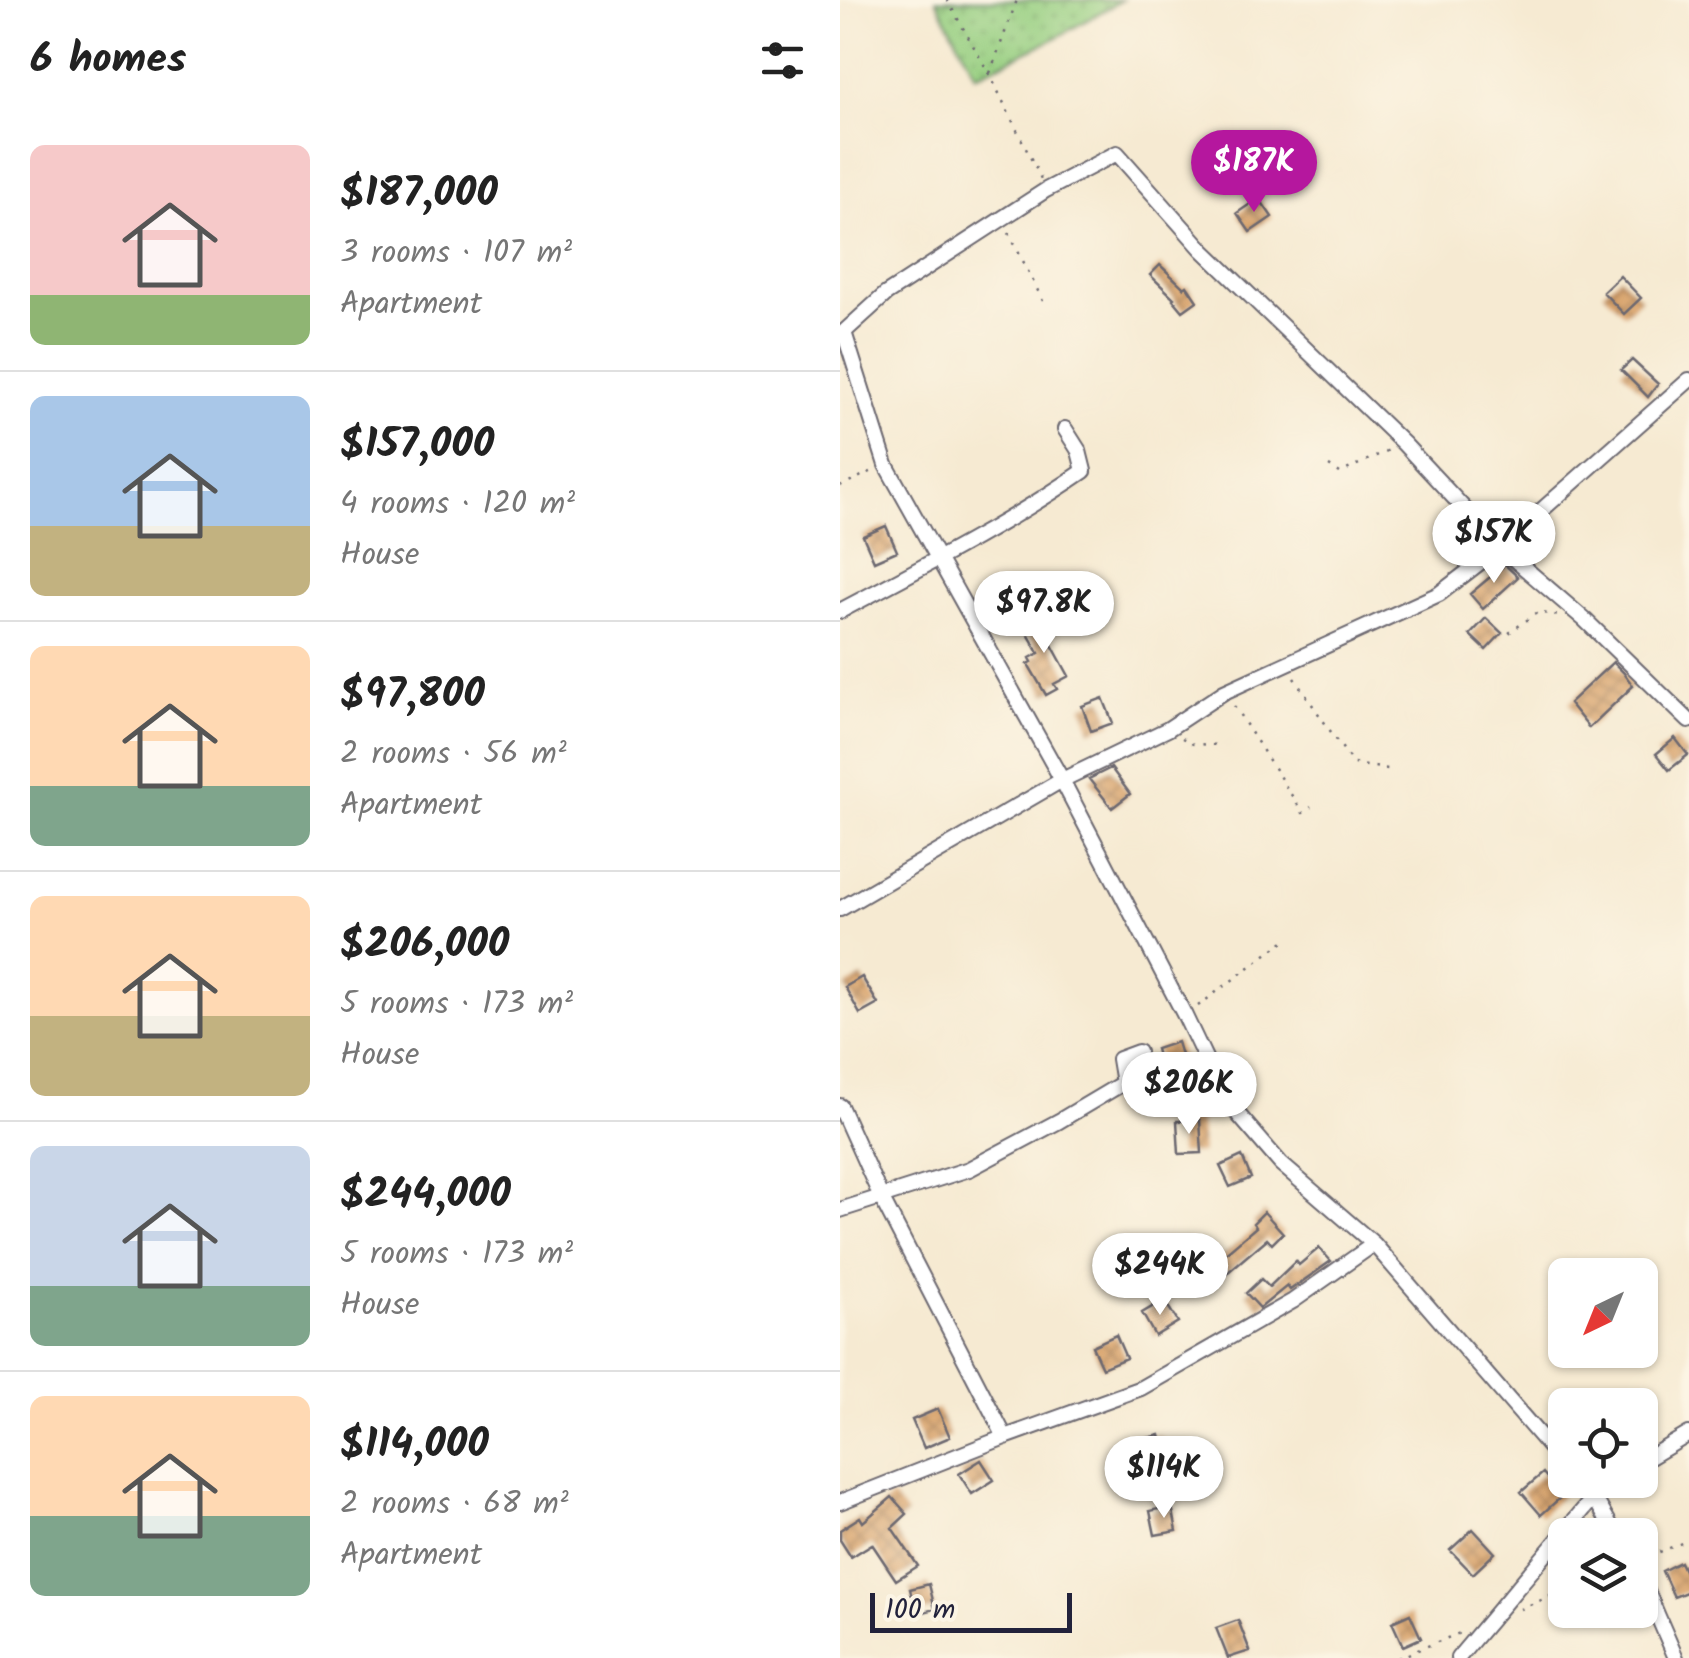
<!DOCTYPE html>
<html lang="en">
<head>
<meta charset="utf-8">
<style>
  :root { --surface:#fff; --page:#f6f6f6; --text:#222; --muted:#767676; --line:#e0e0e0; --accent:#b5179e }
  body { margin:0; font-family:Kalam,sans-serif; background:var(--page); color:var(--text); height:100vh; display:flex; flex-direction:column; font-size:38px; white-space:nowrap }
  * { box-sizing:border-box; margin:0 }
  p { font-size:32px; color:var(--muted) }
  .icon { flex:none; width:55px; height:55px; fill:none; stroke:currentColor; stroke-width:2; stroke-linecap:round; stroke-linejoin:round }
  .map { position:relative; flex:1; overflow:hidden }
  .panel { display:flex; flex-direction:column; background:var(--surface); width:840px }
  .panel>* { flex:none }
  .needle { width:65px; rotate:223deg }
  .tools { position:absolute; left:708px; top:1258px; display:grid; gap:20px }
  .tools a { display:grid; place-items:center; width:110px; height:110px; border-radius:15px; background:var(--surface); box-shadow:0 2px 8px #0004; font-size:50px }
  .scale { position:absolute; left:30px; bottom:25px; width:202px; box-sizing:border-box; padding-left:10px; border:5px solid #22223b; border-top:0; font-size:28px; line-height:35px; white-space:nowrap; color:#22223b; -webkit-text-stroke:8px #fcf5e5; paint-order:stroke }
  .price { position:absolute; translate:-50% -85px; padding:0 22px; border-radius:35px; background:#fff; color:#222; font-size:32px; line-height:65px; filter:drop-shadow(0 2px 5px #0008) }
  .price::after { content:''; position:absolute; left:50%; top:60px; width:30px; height:22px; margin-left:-15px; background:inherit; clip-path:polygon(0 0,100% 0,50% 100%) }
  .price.current { background:var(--accent); color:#fff }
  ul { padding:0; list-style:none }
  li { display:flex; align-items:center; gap:30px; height:250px; padding:0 30px }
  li+li { border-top:2px solid var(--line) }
  li span { display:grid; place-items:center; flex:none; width:280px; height:200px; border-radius:15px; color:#555 }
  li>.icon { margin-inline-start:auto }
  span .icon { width:120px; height:120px; fill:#fffc; stroke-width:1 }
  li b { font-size:42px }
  h2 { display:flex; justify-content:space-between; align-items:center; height:120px; padding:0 30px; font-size:42px }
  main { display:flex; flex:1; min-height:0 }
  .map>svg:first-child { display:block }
  .grass { fill:url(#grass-dots); stroke:#5c785e; stroke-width:2.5 }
  .building { fill:url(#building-cross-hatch) }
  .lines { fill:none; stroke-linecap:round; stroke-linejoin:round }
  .minor-casing { stroke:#6c6870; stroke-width:18 }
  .path { stroke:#6c6870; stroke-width:2.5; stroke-dasharray:2.5 8; stroke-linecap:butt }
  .minor { stroke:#fff; stroke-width:14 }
</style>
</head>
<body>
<main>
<section class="panel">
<h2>6 homes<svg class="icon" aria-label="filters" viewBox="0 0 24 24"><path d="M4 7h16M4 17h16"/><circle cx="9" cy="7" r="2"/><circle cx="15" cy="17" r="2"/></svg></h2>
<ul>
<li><span style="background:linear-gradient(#f6c9c9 75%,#8fb573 0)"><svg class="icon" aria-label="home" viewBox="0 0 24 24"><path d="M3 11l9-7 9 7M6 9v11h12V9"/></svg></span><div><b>$187,000</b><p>3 rooms · 107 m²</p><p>Apartment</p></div></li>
<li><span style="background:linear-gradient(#a9c7e8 65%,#c2b280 0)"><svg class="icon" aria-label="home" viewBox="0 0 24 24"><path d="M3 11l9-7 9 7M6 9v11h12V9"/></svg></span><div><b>$157,000</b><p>4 rooms · 120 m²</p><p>House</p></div></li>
<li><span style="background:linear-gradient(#ffd9b3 70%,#7fa58c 0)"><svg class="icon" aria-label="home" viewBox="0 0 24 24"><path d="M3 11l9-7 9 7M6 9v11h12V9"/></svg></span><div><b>$97,800</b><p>2 rooms · 56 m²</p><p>Apartment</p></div></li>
<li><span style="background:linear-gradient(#ffd9b3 60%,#c2b280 0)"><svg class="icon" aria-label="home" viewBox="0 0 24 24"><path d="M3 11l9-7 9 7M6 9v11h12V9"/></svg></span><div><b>$206,000</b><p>5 rooms · 173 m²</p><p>House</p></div></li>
<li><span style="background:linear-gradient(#c9d6e8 70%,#7fa58c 0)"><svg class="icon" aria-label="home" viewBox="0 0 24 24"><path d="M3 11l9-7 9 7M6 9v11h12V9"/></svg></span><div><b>$244,000</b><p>5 rooms · 173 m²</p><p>House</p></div></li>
<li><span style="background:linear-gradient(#ffd9b3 60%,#7fa58c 0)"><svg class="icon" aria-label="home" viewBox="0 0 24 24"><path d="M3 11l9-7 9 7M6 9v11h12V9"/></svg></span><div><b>$114,000</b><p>2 rooms · 68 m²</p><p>Apartment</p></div></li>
</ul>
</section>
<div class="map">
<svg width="849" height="1658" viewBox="0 0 849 1658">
  <defs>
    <pattern id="grass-dots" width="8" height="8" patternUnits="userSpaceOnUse" patternTransform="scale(2.5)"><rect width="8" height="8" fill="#97cf81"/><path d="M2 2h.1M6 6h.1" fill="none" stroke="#82b170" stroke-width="1.8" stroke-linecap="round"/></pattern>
    <pattern id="building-cross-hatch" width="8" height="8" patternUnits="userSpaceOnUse" patternTransform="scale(2.5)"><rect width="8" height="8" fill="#d9a46d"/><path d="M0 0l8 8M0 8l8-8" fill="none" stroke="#b0855b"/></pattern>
  </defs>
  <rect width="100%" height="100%" fill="#fcf5e5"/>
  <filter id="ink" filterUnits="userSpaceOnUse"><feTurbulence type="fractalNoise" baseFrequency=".01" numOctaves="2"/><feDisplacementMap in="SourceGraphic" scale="20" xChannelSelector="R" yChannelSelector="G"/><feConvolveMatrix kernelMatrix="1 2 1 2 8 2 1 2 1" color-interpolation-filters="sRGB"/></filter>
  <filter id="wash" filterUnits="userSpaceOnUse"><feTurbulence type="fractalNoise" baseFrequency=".0048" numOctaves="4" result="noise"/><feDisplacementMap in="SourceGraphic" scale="40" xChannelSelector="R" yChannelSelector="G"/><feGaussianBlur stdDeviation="2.25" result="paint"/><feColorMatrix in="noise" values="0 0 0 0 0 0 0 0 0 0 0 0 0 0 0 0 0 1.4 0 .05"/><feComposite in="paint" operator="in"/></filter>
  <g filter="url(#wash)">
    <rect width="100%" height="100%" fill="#f6ead2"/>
    <path class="grass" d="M96 0H282L214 39 136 75Z"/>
    <g id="blocks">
      <path class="building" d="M419 198 432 217 410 232 397 213Z
        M320 265 344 288 347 286 357 301 343 311 333 299 334 298 310 275Z
        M780 276 801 298 784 314 763 292Z
        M792 360 818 384 808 397 781 370Z
        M46 526 57 551 34 561 23 536Z
        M662 562 678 577 643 609 630 594 662 567 659 565Z
        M194 612 229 676 214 684 217 689 206 695 188 664 192 662 190 658 199 653 180 620Z
        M646 618 662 633 646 650 630 635Z
        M773 662 784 673 793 686 749 728 729 703Z
        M263 698 273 723 251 731 242 706Z
        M835 738 848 755 829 770 816 754Z
        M271 768 290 794 272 808 249 779Z
        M22 977 38 1004 20 1014 5 987Z
        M337 1042 344 1065 323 1075 316 1049Z
        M360 1120 362 1153 339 1154 337 1121Z
        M402 1156 411 1178 390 1187 380 1166Z
        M424 1212 443 1233 432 1244 427 1239 387 1273 376 1261 416 1227 413 1223Z
        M479 1248 491 1261 450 1290 447 1286 420 1308 406 1293 421 1279 429 1287 456 1261 459 1265Z
        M324 1300 338 1322 315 1336 302 1313Z
        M276 1335 286 1358 262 1368 252 1346Z
        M98 1409 110 1437 84 1448 72 1420Z
        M320 1435 325 1456 301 1462 296 1441Z
        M141 1460 154 1480 132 1494 119 1474Z
        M703 1473 722 1496 701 1515 681 1492Z
        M52 1497 67 1514 52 1528 78 1566 56 1580 32 1544 11 1557 0 1540V1530L20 1517 23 1522Z
        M332 1506 337 1531 315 1535 310 1511Z
        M633 1529 655 1553 633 1574 610 1550Z
        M840 1562 849 1581V1591L834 1597 822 1571Z
        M89 1584 95 1609 76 1614 70 1589Z
        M570 1614 581 1638 563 1646 552 1622Z
        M398 1620 410 1651 388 1658 376 1628Z"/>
    </g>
  </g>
  <g filter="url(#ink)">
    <use href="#blocks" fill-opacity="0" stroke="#6c6870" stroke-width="2.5"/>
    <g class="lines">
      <g class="minor-casing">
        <path id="minor" d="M0 611C83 567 167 524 244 471L239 451 225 429
          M0 909 222 780 328 729 384 692 599 594 660 547 849 380
          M0 1106 41 1197 165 1437
          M0 1210 129 1169 219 1121 283 1083 279 1059 298 1052
          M800 1463 849 1434
          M725 1465 534 1244 441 1164 384 1098 345 1016 222 780 46 465 4 332 46 294 206 190 277 153 363 250 564 444 660 547 745 620 849 721
          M739 1480 754 1497 776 1535
          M0 1502 165 1437 301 1388 453 1301 534 1244
          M800 1575 836 1658
          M618 1658 754 1497 777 1480"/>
      </g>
      <path class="path" d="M107 0 150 75 201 179
        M150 73 177 0
        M169 233 204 303
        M489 466 500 473 549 450
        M0 486 35 470
        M669 633 698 612 719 616
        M454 678 513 764 548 769
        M394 706 463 813 471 807
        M342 738 353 744 379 745
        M358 1006 444 941
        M800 1560 849 1540
        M680 1609 725 1590
        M558 1658 622 1632"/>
      <use href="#minor" class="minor"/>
    </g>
  </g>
</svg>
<div class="tools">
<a><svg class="needle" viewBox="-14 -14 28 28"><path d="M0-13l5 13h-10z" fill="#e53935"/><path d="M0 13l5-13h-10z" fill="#767676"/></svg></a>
<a><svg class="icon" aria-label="locate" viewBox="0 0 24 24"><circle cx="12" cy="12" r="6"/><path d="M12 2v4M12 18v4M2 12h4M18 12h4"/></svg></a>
<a><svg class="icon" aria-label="layers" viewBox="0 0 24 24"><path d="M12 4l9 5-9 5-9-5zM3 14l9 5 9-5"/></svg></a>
</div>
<div class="scale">100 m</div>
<b class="price current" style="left:414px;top:215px">$187K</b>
<b class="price" style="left:654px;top:586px">$157K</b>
<b class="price" style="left:204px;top:656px">$97.8K</b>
<b class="price" style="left:349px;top:1137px">$206K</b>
<b class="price" style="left:320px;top:1318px">$244K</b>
<b class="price" style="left:324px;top:1521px">$114K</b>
</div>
</main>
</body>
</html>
